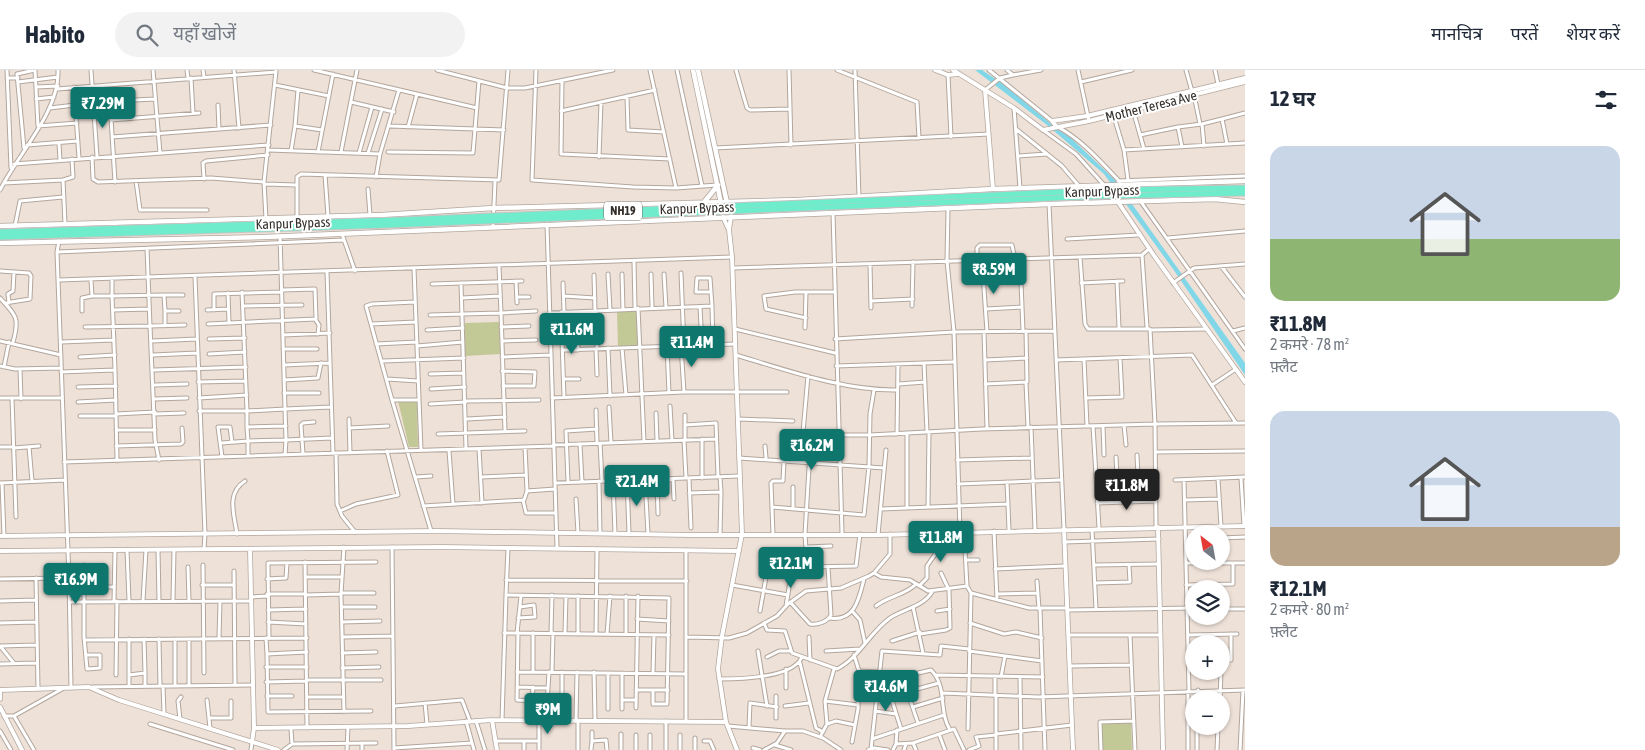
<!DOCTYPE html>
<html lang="hi">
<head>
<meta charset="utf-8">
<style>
  :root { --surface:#fff; --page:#f2f2f3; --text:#1f2937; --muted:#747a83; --line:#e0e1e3; --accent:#0f766e }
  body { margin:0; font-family:"Asap Condensed","Noto Sans Devanagari",sans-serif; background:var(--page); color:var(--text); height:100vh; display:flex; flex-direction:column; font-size:19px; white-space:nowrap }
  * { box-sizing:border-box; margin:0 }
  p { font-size:16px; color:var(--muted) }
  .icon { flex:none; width:28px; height:28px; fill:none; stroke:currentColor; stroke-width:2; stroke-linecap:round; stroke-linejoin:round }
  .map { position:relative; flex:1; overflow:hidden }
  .sheet { display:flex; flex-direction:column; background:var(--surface); width:400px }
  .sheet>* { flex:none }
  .needle { width:32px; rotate:329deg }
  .fabs { position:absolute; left:1185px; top:455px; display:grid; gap:10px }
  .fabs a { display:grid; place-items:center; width:45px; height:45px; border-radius:50%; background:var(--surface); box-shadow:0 1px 4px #0004; font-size:25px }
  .price { position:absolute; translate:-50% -42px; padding:0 11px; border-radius:5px; background:var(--accent); color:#fff; font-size:16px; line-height:32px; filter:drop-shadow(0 1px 2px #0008) }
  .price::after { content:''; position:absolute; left:50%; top:30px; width:15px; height:11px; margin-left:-8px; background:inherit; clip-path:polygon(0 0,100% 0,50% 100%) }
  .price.on { background:#222; color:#fff }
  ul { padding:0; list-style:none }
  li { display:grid; align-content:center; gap:10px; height:265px; padding:0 25px }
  li span { display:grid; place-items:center; height:155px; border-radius:15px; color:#555 }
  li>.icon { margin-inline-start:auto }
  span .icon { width:90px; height:90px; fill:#fffc; stroke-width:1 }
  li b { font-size:21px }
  h2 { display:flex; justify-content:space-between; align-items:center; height:60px; padding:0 25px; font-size:21px }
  header { display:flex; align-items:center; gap:30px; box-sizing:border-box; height:70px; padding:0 25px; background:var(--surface); border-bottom:1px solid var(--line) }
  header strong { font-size:24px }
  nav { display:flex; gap:28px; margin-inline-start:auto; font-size:18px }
  .search { width:350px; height:45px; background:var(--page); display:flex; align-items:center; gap:12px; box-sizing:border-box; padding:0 18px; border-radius:28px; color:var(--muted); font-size:19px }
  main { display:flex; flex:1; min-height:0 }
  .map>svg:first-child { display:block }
  .green { fill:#c3c897 }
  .water { fill:#81d7e8 }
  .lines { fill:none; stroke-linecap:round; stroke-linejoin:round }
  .minor-casing { stroke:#b2a69d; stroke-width:5 }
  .tertiary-casing { stroke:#b2a69d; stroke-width:5.5 }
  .secondary-casing { stroke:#b2a69d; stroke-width:6 }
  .minor { stroke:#fff; stroke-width:3 }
  .tertiary { stroke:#fff; stroke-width:4 }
  .secondary { stroke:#fff; stroke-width:4.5 }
  .trunk-bridge-casing { stroke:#c6c5c4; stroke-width:7; stroke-linecap:butt }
  .trunk-bridge { stroke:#6eeccb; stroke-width:5 }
  .labels { text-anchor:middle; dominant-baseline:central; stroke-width:4; stroke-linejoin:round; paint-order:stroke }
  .shield { fill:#fff; stroke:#726e6b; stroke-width:1 }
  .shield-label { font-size:12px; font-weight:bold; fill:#35302c }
  .street-label { font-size:14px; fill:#35302c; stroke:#fff }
</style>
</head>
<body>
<header>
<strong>Habito</strong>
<div class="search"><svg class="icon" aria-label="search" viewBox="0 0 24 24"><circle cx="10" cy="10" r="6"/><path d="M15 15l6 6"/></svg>यहाँ खोजें</div>
<nav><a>मानचित्र</a><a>परतें</a><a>शेयर करें</a></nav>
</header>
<main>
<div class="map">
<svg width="1245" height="680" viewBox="0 0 1245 680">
  <rect width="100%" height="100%" fill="#eee1d8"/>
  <path class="green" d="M617 241H637L638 276H618Z
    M499 252 501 284 465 286V253Z
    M398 331 417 332 418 377H409Z
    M1131 653 1132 680H1103L1102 654Z"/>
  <path class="water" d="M975 0H982L1003 14 1056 58 1071 68 1115 110 1245 293V305L1173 199 1104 104 1047 55Z"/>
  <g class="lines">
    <g class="minor-casing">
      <path id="minor" d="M7 0 11 98
        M35 0 38 56 77 53
        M91 0 97 86
        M153 0 160 83
        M187 0 188 8
        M203 0 204 7
        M234 0 239 58
        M314 0 477 38
        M437 0 507 18H525L613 0
        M536 0 532 110 633 117 676 118 717 115
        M650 0 676 118
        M677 0 702 116
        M736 0 747 38 750 40 790 39
        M789 0 791 75
        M837 0 917 32 919 68
        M855 0 859 127
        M989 0 1052 51
        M1078 0 1089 51
        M1186 0 1193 25
        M1215 0 1218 14
        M948 5 951 67
        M1013 5 1041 0
        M7 8H18
        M191 8 193 43
        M562 11 561 84 670 89
        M18 12 58 7
        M1081 12 1132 0
        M275 15 329 26
        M36 17 58 16
        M74 17 79 88
        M57 19 276 2
        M298 20 295 56 322 60
        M985 20 1000 8 1013 5 1007 0
        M1194 25 1200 54
        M627 26 628 60 664 62
        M36 29 54 27
        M94 32 155 29
        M110 32 115 112
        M351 32 394 42
        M218 35 219 59
        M50 38 75 35
        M1014 38 1020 118
        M1112 40 1124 80 1128 110
        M1133 40 1144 79
        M561 41 655 20
        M111 50 199 43
        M390 56 504 60
        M408 57 417 24
        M1058 57C1082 70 1101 92 1120 112
        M1178 57 1202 54
        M1016 59 1062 96 1079 116
        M1043 60 1076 84 1104 115
        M1140 65 1178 57 1182 77
        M112 67 271 55
        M59 73 60 90
        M1227 74 1222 49 1245 43
        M27 75 78 71
        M1204 76 1202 54 1222 49
        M24 78 17 4 35 0
        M715 78 989 64
        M269 80 380 84
        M1124 80 1245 73
        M291 81 295 56
        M318 82 333 4
        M341 82 357 0
        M388 82 473 83 479 11
        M359 83 372 37
        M368 83 382 39
        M1018 86 1047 84
        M92 87 93 109 98 112 211 108 264 112
        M599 87 601 32
        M14 94 269 75
        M325 105 328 146
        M376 107 380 84 399 20
        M204 109 203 93 206 91 268 85
        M136 111 140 140H207
        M1118 111 1245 106
        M4 113 63 110
        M265 114 296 115
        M368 119 370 145
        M0 120C18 84 60 41 58 0
        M1141 132 1245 279
        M1049 134 1064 459
        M948 139 947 191 954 262 960 462
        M833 143 842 463
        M297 147V107L301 104 499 110 508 0
        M266 149 264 112 276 1
        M65 154 63 110 73 107 72 89
        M547 154 557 478
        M15 156 20 131 63 127
        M493 156 495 112
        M342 164 355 201
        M1168 168 1245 161
        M1067 169 1139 165
        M57 182 344 170
        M1142 185 1147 257
        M1020 188 1023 261
        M977 190V178L980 175H1012L1015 189
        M982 190 987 262
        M634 192 635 238
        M870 194 871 238
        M1221 196 1245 227
        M733 198 1142 185 1149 179
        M414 199 421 380
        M0 201 29 203 31 206 30 229 5 233
        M327 202 333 383
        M681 203 684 276
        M608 204 610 240
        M622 204 623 240
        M651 204 652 237
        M664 204 666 238
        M594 205 595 241
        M195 207 205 464 204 479
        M59 210 732 187
        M516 211 517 233
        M1117 211 1119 258
        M461 213 466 379
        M563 213 564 242
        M1081 213 1123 211
        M1173 213 1194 198 1245 194
        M432 214 522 211
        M242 222 247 341 285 339 280 166
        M228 223 229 253
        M164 225H183
        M92 226H112V209
        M564 226 595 228
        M517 227H529
        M0 228C16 245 20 248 13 272
        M462 228 500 226
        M871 231 913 229
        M415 232 372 234 366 236 392 330H419
        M9 233 8 224 13 221 14 202
        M243 236 302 235
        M712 236 713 275
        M912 236 913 192
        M700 237 702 275
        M638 238 644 371
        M986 239 1022 237
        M113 240 149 239
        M207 240 228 239
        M214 240V224L282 222
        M82 241V228L92 226 91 210
        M165 241V256
        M596 241 597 279
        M561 242 564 327
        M577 242 578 280
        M549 243 712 236 710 208H697L696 222H711
        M463 244 501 243 499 196
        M430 245 463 244
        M806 248 766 239 764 226 795 222H834
        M315 249 319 255 318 264
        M208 254 316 249 315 219 282 220
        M371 254 416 252
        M85 257 150 256 147 178
        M501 257 529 256
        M805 258 806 222
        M735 259 835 283
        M427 260 463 258
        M1150 260 1207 259
        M1233 261 1245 258
        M984 262 987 359
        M283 265 330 263
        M209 269 245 268
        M835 269 954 262 1055 261
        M0 271 61 285
        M152 271 197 269
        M502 271 536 270
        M61 272 114 270
        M376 274 417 272
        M417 276 463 272
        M667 276 669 323
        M681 276 684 322
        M608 278 610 326
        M622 278 626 325
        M283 279H317
        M596 279 597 305
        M563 280 735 274
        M209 284 245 282
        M153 285 197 283
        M736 285C786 300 845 321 897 320
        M80 287 115 285
        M502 287 550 285
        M1084 289 1087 356
        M985 290 1027 288
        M1056 290 1192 285 1236 353
        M383 291 464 288
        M924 293 927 362
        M284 295 329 293
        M0 296 15 299 61 298
        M836 296 953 292
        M4 297 9 272
        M20 299 21 329
        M115 300 116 344 155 342
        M154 300 246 297
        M502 301 535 302 534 316H503
        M61 302 115 300 112 226 164 225 165 241H179
        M430 304 464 303
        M808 306 803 362 805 365H870L982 359 1155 354 1150 259H1088L1085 254 1080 187
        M387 309 418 311
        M564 309H579
        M284 310 318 308 321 293
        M198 312 246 311
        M1026 313 1028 357
        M899 314 925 312
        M985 314 1027 312 1026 261
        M154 315 187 314
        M1212 315 1236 299
        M78 317 116 316
        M431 319 465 317
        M284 323H319
        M0 328H61
        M12 328 16 447
        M199 328 247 325
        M552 328 684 322H787
        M1086 328 1122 327 1120 288
        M154 329 187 328
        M392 330 431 461
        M466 331 539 330
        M78 332 116 330
        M430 334 466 332
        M670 336 672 370
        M609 337 611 373
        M596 340 597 373
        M199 341H247V357
        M656 343 657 371
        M116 344 117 391
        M155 344 184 343
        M685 345V370
        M80 346H116
        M349 349 350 383
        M467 349 505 347
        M738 349 793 351
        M685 355 716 353 718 407
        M1124 355 1126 375
        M1093 356 1096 406
        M1103 356 1104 385
        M1031 357 1035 459
        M349 358 388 356
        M116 360H155
        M505 361 501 243 536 241
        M907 363V437
        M438 364 525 361
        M897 364 898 294
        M702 369V408
        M684 370 686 408
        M222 373 248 371 247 357 286 356
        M600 373 602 411
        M580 374 582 412
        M553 375 716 369
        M116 376 181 374 183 372 182 358
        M765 376 766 388
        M0 377H14
        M29 377 32 411
        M14 378 39 376
        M479 379 482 433
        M449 381 453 434
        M1156 382 1245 381
        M336 383 337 434 342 446 355 462
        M303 384 301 355 303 353 314 352
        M285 385 286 370 332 368
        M1137 385 1138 406
        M248 386V371L286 370 285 339 331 337
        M222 387 218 357H230L232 372
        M1116 387 1117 406
        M739 388 884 398
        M159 390 155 370 150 256 185 255
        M957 390 1031 388
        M64 392 554 376
        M416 407 431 406
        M481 407 526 405
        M689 408 691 458
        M1241 408 1244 456
        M657 409 658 444
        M673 409 674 429
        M1218 409 1221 456
        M627 410 629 463
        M645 410 648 463
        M1175 410 1245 407
        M1184 410 1189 621
        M599 411 600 463
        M613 411 615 463
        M568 412 566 361 597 359
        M1007 412 1009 460
        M0 413 65 410
        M2 413 4 466
        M555 413 739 406
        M958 414 1060 410
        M793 417V438
        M527 421 555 419
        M689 423 721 422 720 407
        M576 429 578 463
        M523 430 526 443H556
        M1185 430 1219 429
        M1097 433 1156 431
        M423 436 524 430 527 421 525 377
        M928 436 929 362
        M772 437 864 445 869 396 870 344 874 320
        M881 439 1008 434
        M340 441 356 434 398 425 387 381
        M1156 457 1155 354 1245 353
        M1099 458 1096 406 1156 405
        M1092 460 1096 539
        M994 461 997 530
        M964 462 967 516 971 523 968 659
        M237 464C234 444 226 423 245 411
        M773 464 771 413 773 411H783L784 390
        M720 465 721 422
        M878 465 886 380
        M1221 468 1245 467
        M1064 472 1159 469
        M344 477 341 524 344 642
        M392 477 394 680
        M806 477 831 476
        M508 478 506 525 669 528 667 634H653V620
        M127 480 129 531
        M158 480 159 531
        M966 490H978
        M305 492 307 658
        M1186 493H1245
        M84 495V567L87 599 100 598V585H86
        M203 495 204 603
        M1094 495 1159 494
        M188 497 189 531
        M807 497 856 496 860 464
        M995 499 1065 496
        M234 501 235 615
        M874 503 881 507 910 510 928 521 967 516
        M306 507H341
        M36 508 38 619
        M69 508 71 618
        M0 509 69 508 57 182 59 171
        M267 509 286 508 287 493
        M506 510 687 511
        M1037 511 1039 539
        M1095 513 1130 512 1129 495
        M202 515H234
        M732 515 788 525
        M1186 515 1233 514V493
        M919 516 927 508V496L936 483 931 463
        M84 517H114
        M342 523H374
        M971 523 1029 538H1067
        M267 524H306
        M997 524 1038 523
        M306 525 341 524
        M252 527 267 526
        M173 530 174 480
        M0 531 36 530
        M114 531 115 480
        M143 531 146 480
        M70 532 251 531
        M790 532 810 554C818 555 827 552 831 545L828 497
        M786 536 792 499 795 495 807 497 805 464 811 365
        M876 536C888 526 906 525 916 514
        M342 537H375
        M913 537 923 583
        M1040 539 1045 680
        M1221 539H1245
        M268 540 306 539
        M1068 540 1194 538
        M760 541 769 490
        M937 541 950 539
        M853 542 860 550 865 573
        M518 548 535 547 534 535 520 537
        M829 548C855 552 859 529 864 509
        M637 549 669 551
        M268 552 306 554
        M342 552 380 551
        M0 553 36 552
        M764 553 767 560 785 561 792 583 837 599C859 588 870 562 890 548 903 539 923 537 932 522
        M970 553 1004 564 1016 562 1042 568
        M504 563 669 565
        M517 563 521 526
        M518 563 517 630 532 631 533 617
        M533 563V602
        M551 563 552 525
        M565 563 566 526
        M578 563V526
        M596 564 597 479
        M607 564 610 526
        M626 564V526
        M920 564 946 560 950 558 949 520 941 503
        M1069 565H1159
        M1130 565 1135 680
        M1188 565 1237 564
        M342 567 393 566
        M687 567 729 568 747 563 777 546 788 534 806 521 841 518 869 506 874 503 890 484V464
        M809 567 810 590
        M219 568 220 531
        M266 568 267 584
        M269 568 268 493 376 492
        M159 569 160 616
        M189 569V615
        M86 570 307 568
        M892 571 920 562
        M0 576 13 592
        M1 576 36 575
        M758 581 767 636
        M826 581 860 579
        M969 581 1042 591
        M307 582 267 584 268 642 371 641
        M342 583 376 582
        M854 585 859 601
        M767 587 779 581H791
        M1188 590H1194
        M1221 590H1231V564
        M800 593 816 658 823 662
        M0 594 37 593
        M1070 596 1131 595
        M266 597H307
        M342 598 379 597
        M552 601 553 563
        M517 602 686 604
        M562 602V638
        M594 602 595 650
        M622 603V639
        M653 604 654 565
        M116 605 117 531
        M129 605 145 603 144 569
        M936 605 1043 607
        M1001 607 1005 586
        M1020 607 1021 680
        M719 609C740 609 793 608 802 587
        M307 610H381
        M266 612 307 611
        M129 616V569
        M145 616V603
        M163 616 164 644
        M175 616V569
        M92 617 253 615
        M517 617 548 618
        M786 618V599
        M858 619 910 621 939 613
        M636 620H668
        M889 621 901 659
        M907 621 918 653
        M1188 621V680
        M943 623 1038 627 1245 620
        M995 624V606
        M996 625V680
        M267 626H292
        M776 626V648
        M307 627H343
        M1198 629V620
        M1220 629 1221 601
        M207 630 210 658
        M622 630H636
        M825 631 858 635
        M425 633 427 654
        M395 636 462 630 470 651
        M785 636 809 633
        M913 637 943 628
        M636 638 638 526
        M608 639V603
        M875 641 896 644
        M4 646H14L62 619
        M14 646 34 680
        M209 648H231V631
        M180 649 178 631 181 627
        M502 650 506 525
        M546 650 549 602
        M576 650 577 602
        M466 651 474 680
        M476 651 485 680
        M578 651V680
        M686 651V480
        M150 654 233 680
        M827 654 836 651 855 655
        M728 656 785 661H803L823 668 841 680
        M749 657 750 633 777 637
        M291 659 292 674
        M0 661 11 680
        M939 664 945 680
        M996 664 1072 655
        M636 665V680
        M650 665V680
        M680 665V680
        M820 667 827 654 825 631 834 599
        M872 669 944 645
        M495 671H539
        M592 671V662
        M704 671H710L714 680
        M852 672 858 639 859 601 914 604 931 600C948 617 938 641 950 660
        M913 673 916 680
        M896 674 897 660
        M775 675 791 680
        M394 678 472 673
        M753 678 760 680
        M871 679 882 581 940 585 941 576 969 579
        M251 680 252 672
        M284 680 292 674 376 673
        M347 680 348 657
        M362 680V673
        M524 680V671
        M539 680V650
        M591 680 592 671 606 670 607 680
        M621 680V664
        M666 680V651
        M695 680V668
        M764 680 777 673 785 661
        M868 680 874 678 888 680
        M893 680 896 674 913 673 954 659 964 680
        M904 680 906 674
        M969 680 979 676 976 667 996 665
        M1101 680 1100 652 1134 651
        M1197 680V656
        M1217 680 1218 656
        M1240 680 1243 621"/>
    </g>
    <g class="tertiary-casing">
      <path id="tertiary" d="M935 0 948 5 958 4
        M953 0 985 20 993 119
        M985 20 1014 38 1043 60 1089 51 1245 12
        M1056 56 1052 51 1087 46 1245 8
        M1118 132 1155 187 1245 312
        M731 146 729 160 732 187 742 464 722 566 718 599 726 652 737 680
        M723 147 729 160
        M1158 457 1163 680
        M1064 459 1073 680
        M0 466 438 461 691 465H878L1245 456
        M250 479 254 658 252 672
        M0 481 442 477 739 481
        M0 620 89 617 119 630 278 680
        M0 622V629
        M0 637 22 680
        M492 650 497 680
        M254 658 408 656 492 650 726 652"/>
    </g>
    <g class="secondary-casing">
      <path id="secondary" d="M693 0 721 133
        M698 0 727 133
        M705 131 718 115
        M0 156 382 145 494 138 798 130 993 119 1245 111
        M0 173 265 167 1049 134 1214 129 1245 132"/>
    </g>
    <use href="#minor" class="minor"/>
    <use href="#tertiary" class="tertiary"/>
    <use href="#secondary" class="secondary"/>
    <g class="trunk-bridge-casing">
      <path id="trunk-bridge" d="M0 162 399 150 1110 120 1245 118
        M0 167 390 155 1102 126 1245 123"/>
    </g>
    <use href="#trunk-bridge" class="trunk-bridge"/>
  </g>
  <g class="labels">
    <rect class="shield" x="604" y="131.5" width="38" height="19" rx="4"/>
    <g class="shield-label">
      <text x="623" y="141">NH19</text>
    </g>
    <g class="street-label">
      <text transform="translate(1151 36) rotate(-14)">Mother Teresa Ave</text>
      <text transform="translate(1102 121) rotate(-2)">Kanpur Bypass</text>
      <text transform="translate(697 138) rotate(-2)">Kanpur Bypass</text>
      <text transform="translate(293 153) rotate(-2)">Kanpur Bypass</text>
    </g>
  </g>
</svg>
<div class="fabs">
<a><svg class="needle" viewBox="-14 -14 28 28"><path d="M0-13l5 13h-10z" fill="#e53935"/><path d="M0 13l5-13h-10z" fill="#747a83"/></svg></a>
<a><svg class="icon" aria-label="layers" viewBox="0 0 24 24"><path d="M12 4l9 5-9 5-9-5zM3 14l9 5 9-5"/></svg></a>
<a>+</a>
<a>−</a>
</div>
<b class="price" style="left:103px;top:59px">₹7.29M</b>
<b class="price" style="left:994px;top:225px">₹8.59M</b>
<b class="price" style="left:572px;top:285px">₹11.6M</b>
<b class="price" style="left:692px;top:298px">₹11.4M</b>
<b class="price" style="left:812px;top:401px">₹16.2M</b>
<b class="price" style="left:637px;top:437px">₹21.4M</b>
<b class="price on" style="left:1127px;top:441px">₹11.8M</b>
<b class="price" style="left:941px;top:493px">₹11.8M</b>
<b class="price" style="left:791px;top:519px">₹12.1M</b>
<b class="price" style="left:76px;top:535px">₹16.9M</b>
<b class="price" style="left:886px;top:642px">₹14.6M</b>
<b class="price" style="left:548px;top:665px">₹9M</b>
</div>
<section class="sheet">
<h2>12 घर<svg class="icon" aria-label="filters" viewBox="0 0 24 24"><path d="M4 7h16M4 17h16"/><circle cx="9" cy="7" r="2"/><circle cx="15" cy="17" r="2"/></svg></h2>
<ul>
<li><span style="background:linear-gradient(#c9d6e8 60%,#8fb573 0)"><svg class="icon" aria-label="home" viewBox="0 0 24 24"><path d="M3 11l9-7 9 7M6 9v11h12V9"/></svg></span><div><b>₹11.8M</b><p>2 कमरे · 78 m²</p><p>फ़्लैट</p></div></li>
<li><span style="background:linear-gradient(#c9d6e8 75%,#b9a48a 0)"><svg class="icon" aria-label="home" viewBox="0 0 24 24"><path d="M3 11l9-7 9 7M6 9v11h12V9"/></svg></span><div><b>₹12.1M</b><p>2 कमरे · 80 m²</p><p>फ़्लैट</p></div></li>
</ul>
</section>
</main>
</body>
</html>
